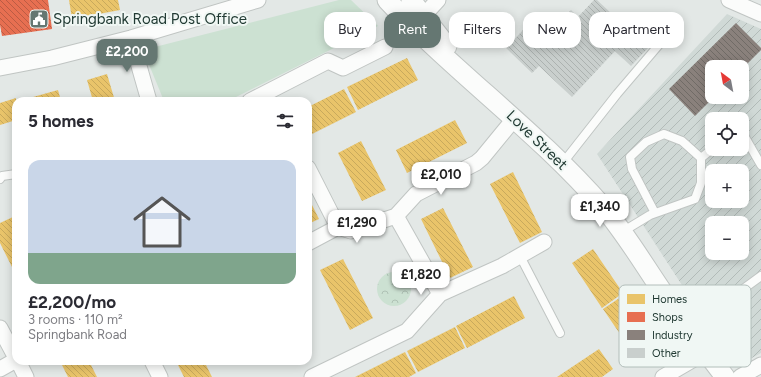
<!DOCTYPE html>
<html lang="en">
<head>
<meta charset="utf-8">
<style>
  :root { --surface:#fff; --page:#f7f7f7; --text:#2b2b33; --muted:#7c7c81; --line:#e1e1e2; --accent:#657772 }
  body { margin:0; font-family:Figtree,sans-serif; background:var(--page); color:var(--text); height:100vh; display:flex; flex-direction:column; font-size:15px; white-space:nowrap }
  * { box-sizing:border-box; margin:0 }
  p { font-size:13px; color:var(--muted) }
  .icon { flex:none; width:22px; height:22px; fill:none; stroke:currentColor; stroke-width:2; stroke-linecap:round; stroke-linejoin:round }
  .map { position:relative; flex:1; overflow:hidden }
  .side { position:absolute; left:12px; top:97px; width:300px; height:268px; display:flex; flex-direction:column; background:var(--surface); border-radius:12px; box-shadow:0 2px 10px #0003 }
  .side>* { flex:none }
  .banner { position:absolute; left:324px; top:12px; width:377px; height:36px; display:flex; gap:8px }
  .needle { width:26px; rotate:328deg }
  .tools { position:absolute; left:705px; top:60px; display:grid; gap:8px }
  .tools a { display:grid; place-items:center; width:44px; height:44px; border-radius:8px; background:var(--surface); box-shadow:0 2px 10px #0003; font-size:20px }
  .price { position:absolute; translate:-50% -34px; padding:0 9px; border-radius:8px; background:#fff; color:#222; font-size:13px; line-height:26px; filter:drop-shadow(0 1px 2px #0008) }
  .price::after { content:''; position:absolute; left:50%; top:24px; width:12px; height:9px; margin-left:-6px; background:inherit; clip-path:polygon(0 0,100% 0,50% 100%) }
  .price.active { background:var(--accent); color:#fff }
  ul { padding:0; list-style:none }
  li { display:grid; align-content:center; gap:8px; height:212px; padding:0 16px }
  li+li { border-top:1px solid var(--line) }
  li span { display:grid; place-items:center; height:124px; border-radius:12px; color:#555 }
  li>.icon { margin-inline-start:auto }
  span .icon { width:72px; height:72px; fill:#fffc; stroke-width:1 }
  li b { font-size:17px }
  h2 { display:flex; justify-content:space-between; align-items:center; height:48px; padding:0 16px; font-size:17px }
  .tag { padding:0 14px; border-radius:12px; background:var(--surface); box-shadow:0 2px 10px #0003; font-size:14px; line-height:36px }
  .tag.active { background:var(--accent); color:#fff }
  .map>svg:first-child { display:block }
  .industrial { fill:url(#industrial-furrows); fill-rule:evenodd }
  .grass { fill:#cce1d2 }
  .forest { fill:url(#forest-crowns) }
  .homes { fill:url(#homes-back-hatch) }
  .shops { fill:url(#shops-back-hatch) }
  .industry { fill:url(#industry-back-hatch) }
  .building { fill:url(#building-back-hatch) }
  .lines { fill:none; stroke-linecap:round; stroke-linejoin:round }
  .service-casing { stroke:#c0c5c3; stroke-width:10 }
  .minor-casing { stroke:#c0c5c3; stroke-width:17 }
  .tertiary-casing { stroke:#c0c5c3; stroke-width:21 }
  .service { stroke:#fbfcfb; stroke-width:8 }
  .minor { stroke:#fbfcfb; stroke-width:15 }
  .tertiary { stroke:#fbfcfb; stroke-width:19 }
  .labels { text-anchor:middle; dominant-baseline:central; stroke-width:4; stroke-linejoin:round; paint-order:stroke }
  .poi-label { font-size:15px; fill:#213a33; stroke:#f0f7f4; text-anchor:start }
  .street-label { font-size:15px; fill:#213a33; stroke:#f0f7f4 }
  .key { fill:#f0f7f4; stroke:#b2beba; stroke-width:1 }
  .key-label { font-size:11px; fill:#213a33 }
</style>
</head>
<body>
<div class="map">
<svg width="761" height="377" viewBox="0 0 761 377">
  <defs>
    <pattern id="industrial-furrows" width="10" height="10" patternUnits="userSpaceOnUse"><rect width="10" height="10" fill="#d0d9d6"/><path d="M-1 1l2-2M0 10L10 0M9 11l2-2" fill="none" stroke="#b2bbb8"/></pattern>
    <pattern id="forest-crowns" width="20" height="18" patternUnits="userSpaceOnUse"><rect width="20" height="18" fill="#cce1d2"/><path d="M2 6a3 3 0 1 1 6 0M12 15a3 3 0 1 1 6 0" fill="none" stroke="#afc2b5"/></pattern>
    <pattern id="homes-back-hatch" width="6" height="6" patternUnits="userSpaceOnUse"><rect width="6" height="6" fill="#e9c46a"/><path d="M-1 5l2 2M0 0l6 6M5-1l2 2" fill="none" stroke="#c8a95c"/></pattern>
    <pattern id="shops-back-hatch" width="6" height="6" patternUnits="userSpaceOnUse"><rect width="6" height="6" fill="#e76f51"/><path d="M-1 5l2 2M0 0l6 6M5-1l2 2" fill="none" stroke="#bb5c44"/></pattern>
    <pattern id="industry-back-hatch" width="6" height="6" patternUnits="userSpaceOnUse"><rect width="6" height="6" fill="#8a817c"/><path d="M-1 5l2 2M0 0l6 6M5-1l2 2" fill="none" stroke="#706b66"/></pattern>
    <pattern id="building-back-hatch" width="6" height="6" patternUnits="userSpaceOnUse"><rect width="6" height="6" fill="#c9cfcd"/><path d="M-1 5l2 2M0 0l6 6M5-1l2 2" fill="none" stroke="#acb2b0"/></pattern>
  </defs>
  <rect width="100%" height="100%" fill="#e3e8e6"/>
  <path class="industrial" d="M727 14 761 29V353L735 367 597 154ZM712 67H742V97H712ZM712 119H742V149H712ZM712 171H742V201H712ZM712 223H742V253H712Z"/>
  <path class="grass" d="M339 0H351L378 26 228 101H164L143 50Z"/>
  <path class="forest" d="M377 289a17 17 0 1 1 34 0a17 17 0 1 1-34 0Z"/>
  <path class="homes" d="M69 0H118L120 10 72 19Z
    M407 58 418 80 358 110 347 87Z
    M107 74 115 101H93L87 80Z
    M344 89 356 112 308 136V107Z
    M58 90 61 101H27L26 99Z
    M16 98V120L0 125V103Z
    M455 120 467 143 407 173 396 150Z
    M361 141 386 190 362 201 338 153Z
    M513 172 542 232 520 243 490 184Z
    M308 197 319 219 308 224Z
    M443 208 473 267 450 278 421 219Z
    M15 216 16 217V275L0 243V223Z
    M593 249 623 293 602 308 572 263Z
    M343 259 373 318 350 330 320 270Z
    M624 295 654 339 633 353 603 309Z
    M514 296 525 318 467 348 456 326Z
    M455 327 465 348 418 372 407 351Z
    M599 349 613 369 602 377H557Z
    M405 352 416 373 409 377H355Z
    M60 361H89L97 377H68Z
    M176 361H204L212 377H184Z"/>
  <path class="shops" d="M0 0H48L52 29 2 36 0 25Z"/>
  <path class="industry" d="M736 23 761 48V50L742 69V67H712V97H714L695 116 669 89Z"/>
  <path class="building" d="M594 0H597L648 48 631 66 615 51 572 97 539 66 532 73 506 48 540 12 556 26 571 10 578 17Z"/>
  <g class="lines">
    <g class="service-casing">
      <path id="service" d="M742 132 761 165
        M562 164 617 94 663 40
        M0 179 2 176 16 174
        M655 213 632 169 630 157 646 142 664 134 682 141 701 158
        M622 232 650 215 695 199 701 183V158L712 149
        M520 256 560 333
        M687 326 713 311 761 276"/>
    </g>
    <g class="minor-casing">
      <path id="minor" d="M729 0 761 14
        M417 23 438 0
        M131 38 149 101
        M0 68 52 58 131 38 258 0
        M250 101 328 61 343 68 385 47
        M308 168 338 227
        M396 216 440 294
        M308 243 338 227 351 231 396 216 416 194 476 163 482 158 514 119
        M0 328 16 358
        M18 361 26 377
        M152 361 160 377
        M0 369 16 360
        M312 377 407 331 440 294 502 266 544 242
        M663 377 706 352
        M740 377 761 365"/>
    </g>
    <g class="tertiary-casing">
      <path id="tertiary" d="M387 0C455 73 538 132 603 207 626 234 644 265 664 294 683 323 704 349 725 377
        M411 0 447 46"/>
    </g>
    <use href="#service" class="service"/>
    <use href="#minor" class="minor"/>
    <use href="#tertiary" class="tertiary"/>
  </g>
  <defs>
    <g id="civic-square" transform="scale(1)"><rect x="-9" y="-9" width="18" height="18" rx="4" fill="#657772" stroke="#f0f7f4"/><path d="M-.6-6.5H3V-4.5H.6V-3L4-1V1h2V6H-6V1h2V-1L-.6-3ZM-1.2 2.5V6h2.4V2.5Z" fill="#fff"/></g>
  </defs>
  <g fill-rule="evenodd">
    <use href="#civic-square" x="39" y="19"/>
  </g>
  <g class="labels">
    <g class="poi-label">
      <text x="53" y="19">Springbank Road Post Office</text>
    </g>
    <g class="street-label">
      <text transform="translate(537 140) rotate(44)">Love Street</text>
    </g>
  </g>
  <rect x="619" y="285" width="132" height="82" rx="6" class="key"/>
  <rect x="627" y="294" width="18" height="10" fill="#e9c46a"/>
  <rect x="627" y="312" width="18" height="10" fill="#e76f51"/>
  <rect x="627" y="330" width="18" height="10" fill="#8a817c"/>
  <rect x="627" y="348" width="18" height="10" fill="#c9cfcd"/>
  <g class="key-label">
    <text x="652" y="303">Homes</text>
    <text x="652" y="321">Shops</text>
    <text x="652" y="339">Industry</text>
    <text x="652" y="357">Other</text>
  </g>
</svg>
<div class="tools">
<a><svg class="needle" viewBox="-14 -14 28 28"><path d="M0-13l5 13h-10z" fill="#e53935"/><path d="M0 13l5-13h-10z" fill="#7c7c81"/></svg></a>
<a><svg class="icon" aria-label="locate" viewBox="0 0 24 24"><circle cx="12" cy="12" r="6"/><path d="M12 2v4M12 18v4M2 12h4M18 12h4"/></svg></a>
<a>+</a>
<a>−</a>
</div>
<b class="price active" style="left:127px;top:73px">£2,200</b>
<b class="price" style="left:441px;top:196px">£2,010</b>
<b class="price" style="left:600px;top:228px">£1,340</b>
<b class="price" style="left:357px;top:244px">£1,290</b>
<b class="price" style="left:421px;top:296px">£1,820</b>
<div class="banner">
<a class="tag">Buy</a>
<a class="tag active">Rent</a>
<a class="tag">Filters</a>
<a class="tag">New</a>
<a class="tag">Apartment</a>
</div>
<section class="side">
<h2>5 homes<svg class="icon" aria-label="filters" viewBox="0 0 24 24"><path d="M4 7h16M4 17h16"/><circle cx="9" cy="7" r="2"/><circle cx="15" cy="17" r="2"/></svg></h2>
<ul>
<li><span style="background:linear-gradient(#c9d6e8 75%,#7fa58c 0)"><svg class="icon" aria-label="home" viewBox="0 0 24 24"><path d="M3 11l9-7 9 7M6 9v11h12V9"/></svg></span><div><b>£2,200/mo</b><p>3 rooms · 110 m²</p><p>Springbank Road</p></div></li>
</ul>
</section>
</div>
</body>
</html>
